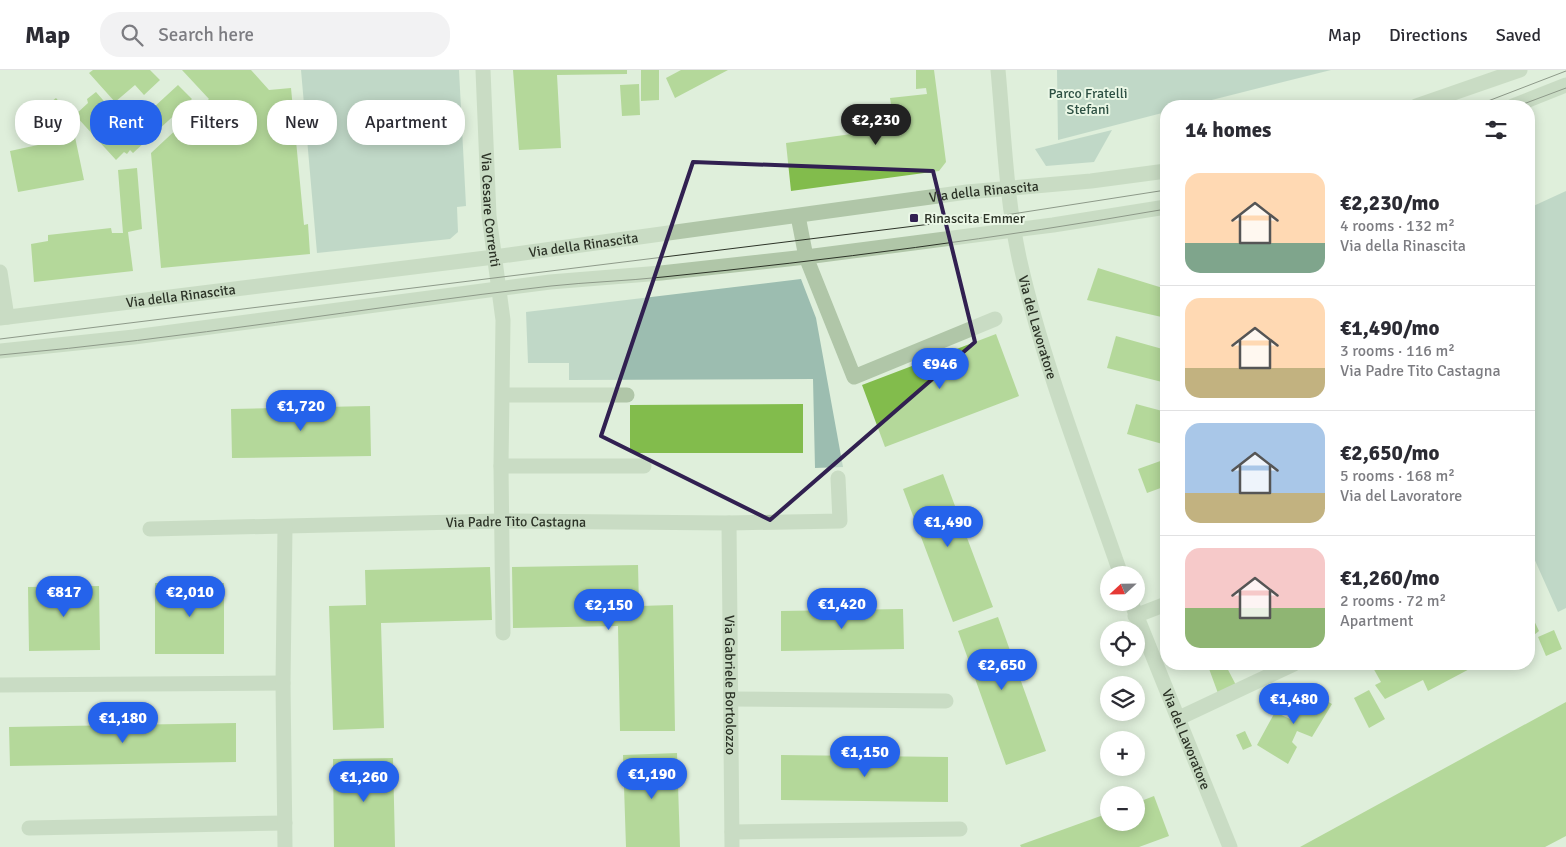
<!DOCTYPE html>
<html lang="en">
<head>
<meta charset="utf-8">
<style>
  :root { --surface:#fff; --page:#f2f2f3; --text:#2b2b33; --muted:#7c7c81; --line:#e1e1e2; --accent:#2563eb }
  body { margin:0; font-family:Signika,sans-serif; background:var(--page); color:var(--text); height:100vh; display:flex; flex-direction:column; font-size:19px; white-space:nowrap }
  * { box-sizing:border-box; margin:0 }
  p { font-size:16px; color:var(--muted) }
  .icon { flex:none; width:28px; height:28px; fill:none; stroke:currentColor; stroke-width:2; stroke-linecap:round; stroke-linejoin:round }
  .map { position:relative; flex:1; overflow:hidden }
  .drawer { position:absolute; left:1160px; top:30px; width:375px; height:570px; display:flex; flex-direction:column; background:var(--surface); border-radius:20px; box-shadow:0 2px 12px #0003 }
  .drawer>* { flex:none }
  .top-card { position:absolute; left:15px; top:30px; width:475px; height:45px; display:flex; gap:10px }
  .needle { width:32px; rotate:248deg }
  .controls { position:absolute; left:1100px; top:496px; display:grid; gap:10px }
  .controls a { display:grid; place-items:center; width:45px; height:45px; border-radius:50%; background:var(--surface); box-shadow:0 2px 12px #0003; font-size:25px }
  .price { position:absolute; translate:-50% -42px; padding:0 11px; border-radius:18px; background:var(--accent); color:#fff; font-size:16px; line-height:32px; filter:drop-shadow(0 1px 2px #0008) }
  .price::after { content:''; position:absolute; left:50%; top:30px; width:15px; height:11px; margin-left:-8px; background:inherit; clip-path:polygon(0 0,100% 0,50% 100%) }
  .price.current { background:#222; color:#fff }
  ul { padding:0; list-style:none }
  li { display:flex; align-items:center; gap:15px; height:125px; padding:0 25px }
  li+li { border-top:1px solid var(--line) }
  li span { display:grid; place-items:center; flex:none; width:140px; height:100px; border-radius:15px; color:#555 }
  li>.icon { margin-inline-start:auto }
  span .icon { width:60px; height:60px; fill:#fffc; stroke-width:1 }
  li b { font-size:21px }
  h2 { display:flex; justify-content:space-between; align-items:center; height:60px; padding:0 25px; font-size:21px }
  .pill { padding:0 18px; border-radius:20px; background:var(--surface); box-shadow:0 2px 12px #0003; font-size:18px; line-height:45px }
  .pill.current { background:var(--accent); color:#fff }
  header { display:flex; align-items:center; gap:30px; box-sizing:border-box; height:70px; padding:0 25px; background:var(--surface); border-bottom:1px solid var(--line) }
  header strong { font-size:24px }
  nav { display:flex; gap:28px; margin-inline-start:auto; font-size:18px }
  .search { width:350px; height:45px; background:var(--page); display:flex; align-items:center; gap:12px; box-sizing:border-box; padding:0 18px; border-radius:20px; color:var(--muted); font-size:19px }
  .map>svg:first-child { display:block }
  .green { fill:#9cbdb0 }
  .building { fill:#82bc4c }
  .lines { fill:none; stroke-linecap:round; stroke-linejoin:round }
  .minor { stroke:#b0c6a8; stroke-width:15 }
  .tram { stroke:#2c3327; stroke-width:1 }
  .marked { fill:none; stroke:#312051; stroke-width:4; stroke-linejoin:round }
  .poi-dot { fill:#312051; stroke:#eaf7e6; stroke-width:2 }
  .labels { text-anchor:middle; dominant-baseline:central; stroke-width:4; stroke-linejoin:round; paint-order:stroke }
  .park-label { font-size:14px; fill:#2d5043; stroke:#eaf7e6 }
  .street-label { font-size:14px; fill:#2c3327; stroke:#eaf7e6 }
  .poi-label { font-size:14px; fill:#2c3327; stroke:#eaf7e6; text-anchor:start }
</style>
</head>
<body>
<header>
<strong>Map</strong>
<div class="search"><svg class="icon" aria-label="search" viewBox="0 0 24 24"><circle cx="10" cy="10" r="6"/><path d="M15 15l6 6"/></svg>Search here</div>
<nav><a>Map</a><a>Directions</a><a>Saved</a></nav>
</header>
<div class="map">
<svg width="1566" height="777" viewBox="0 0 1566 777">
  <rect width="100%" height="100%" fill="#dfefdb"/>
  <path class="green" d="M301 0H459L466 136 457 137 458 162 450 169 317 183Z
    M1057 0H1331L1188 36H1166V42L1058 70Z
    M1112 60 1094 92 1046 96 1035 79Z
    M1566 121V538L1558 542 1529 477V138Z
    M801 209 816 248 843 397 815 398 813 309 569 310V293H528L526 242Z"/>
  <path class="building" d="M93 0H150L160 10 144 25 135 15 115 32 89 3Z
    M182 0H251L269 20 291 18 304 155 308 154 310 184 161 198 151 83 209 29Z
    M513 0H627V4L557 5 561 78 519 80Z
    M641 0H659V30L641 31Z
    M681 0H728L675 28 666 8Z
    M916 0H934L946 92 939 101 791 121 786 73 895 58 890 28 927 24 926 18 916 19Z
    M639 14 640 45 622 46 620 15Z
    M178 15 192 29 133 83 130 80 127 84 124 82 116 90 75 45 88 33 87 29 96 22 129 60Z
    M56 28 69 44 48 62 32 52 37 44Z
    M75 67 84 110 18 122 10 81Z
    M137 98 142 159 128 162 133 201 34 212 31 174 48 171V165L111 158 112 163H123L118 100Z
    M1098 198 1166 219V248L1087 230Z
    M996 264 1019 326 885 377 862 315Z
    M1116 266 1166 280V313L1107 298Z
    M803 334V383H630V335Z
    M1136 334 1166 342V375L1127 364Z
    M370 336 371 386 232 388 231 339Z
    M1166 389V416L1147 423 1138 399Z
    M943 404 993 537 953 552 903 419Z
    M638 495 639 536 673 535 675 661H620L618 556 513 558 512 497Z
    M490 497 492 550 381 553 384 658 333 660 329 536 366 535 365 500Z
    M155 513H224V584H155Z
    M99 516 100 580 29 581 28 517Z
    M903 539 904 579 781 581V541Z
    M1529 540 1539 561 1529 569Z
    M998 547 1046 681 1006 695 958 561Z
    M1554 560 1562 579 1546 586 1538 567Z
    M1216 594H1225L1237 617 1219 626 1208 596Z
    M1377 594H1411L1413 596 1418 594 1477 595 1428 621 1423 610 1385 629 1375 615 1381 612 1372 596Z
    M1302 617 1332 634 1312 667 1297 661 1292 672 1297 677 1288 694 1257 675 1275 642 1290 649 1296 636 1292 632Z
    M1369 620 1385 649 1369 658 1354 628Z
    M1566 632V766L1545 777H1300Z
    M236 653V692L10 696 9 657Z
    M1245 661 1252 676 1243 680 1236 665Z
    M677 683 680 777H626L623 685Z
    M781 685 948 687V732L781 730Z
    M393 688 395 777H334L333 689Z
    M1154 726 1169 766 1139 777H1021L1020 775 1109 743V752H1136V733Z"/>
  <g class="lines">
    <g class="minor">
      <path id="s1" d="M483 0 489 146 503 250 501 396 503 563"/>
      <path id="s2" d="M998 0C1004 64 1006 129 1020 192 1044 297 1086 403 1121 505"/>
      <path d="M1416 36 1520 0"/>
      <path d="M1513 36 1566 15"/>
      <path d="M798 146 806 187 854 307 995 249"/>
      <path d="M0 202 7 247"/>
      <path id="s3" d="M0 248 494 187 967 122 1091 111 1166 101"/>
      <path d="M0 281 134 267 550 212 661 203 806 187 1053 155 1166 137"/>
      <path d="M504 325H627"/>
      <path d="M501 396H644"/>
      <path id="s4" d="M729 453 732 777"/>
      <path id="s5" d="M150 459 501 451 729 453 840 451 838 408"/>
      <path id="s6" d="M1131 532 1230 777"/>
      <path d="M1135 546 1166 534"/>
      <path d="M0 615 283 613"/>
      <path d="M731 629 946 631"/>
      <path d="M1179 648 1294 594"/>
      <path d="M29 758 285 753"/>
      <path d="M732 762 960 759"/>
      <path d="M285 777 283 613 285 457"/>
    </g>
    <path class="tram" d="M1475 36 1566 1
      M1518 36 1566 18
      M0 269 1012 144 1166 120
      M0 285C184 269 367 237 551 216 588 212 626 211 663 207 831 190 1000 168 1166 139"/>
  </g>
  <path d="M0 0H1566V777H0ZM693 92 933 101 975 272 770 450 601 366Z" fill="#dfefdb" fill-opacity=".55" fill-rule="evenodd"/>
  <path class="marked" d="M693 92 933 101 975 272 770 450 601 366Z"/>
  <rect class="poi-dot" x="909" y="143" width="10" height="10" rx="2.5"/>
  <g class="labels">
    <g class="park-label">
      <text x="1088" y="23">Parco Fratelli<tspan x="1088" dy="16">Stefani</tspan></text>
    </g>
    <g class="street-label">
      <text stroke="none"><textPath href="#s3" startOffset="992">Via della Rinascita</textPath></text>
      <text stroke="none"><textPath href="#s1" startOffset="140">Via Cesare Correnti</textPath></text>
      <text stroke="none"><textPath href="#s3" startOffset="588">Via della Rinascita</textPath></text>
      <text stroke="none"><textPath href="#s3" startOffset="182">Via della Rinascita</textPath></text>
      <text stroke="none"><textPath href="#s2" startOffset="261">Via del Lavoratore</textPath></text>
      <text stroke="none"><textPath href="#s5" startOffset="366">Via Padre Tito Castagna</textPath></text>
      <text stroke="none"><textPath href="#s4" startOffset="162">Via Gabriele Bortolozzo</textPath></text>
      <text stroke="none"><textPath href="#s6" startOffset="148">Via del Lavoratore</textPath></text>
    </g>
    <g class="poi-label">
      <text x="924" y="148">Rinascita Emmer</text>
    </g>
  </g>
</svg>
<div class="controls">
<a><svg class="needle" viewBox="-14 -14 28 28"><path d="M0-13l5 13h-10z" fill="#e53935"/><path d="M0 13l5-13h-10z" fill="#7c7c81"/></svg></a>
<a><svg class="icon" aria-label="locate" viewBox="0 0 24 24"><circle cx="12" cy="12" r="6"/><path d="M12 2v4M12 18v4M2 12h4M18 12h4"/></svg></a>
<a><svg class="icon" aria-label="layers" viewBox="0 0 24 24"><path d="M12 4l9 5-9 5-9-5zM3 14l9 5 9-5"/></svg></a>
<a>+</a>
<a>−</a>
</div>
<b class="price current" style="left:876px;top:76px">€2,230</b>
<b class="price" style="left:940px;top:320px">€946</b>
<b class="price" style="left:301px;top:362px">€1,720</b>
<b class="price" style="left:948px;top:478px">€1,490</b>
<b class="price" style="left:64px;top:548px">€817</b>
<b class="price" style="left:190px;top:548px">€2,010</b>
<b class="price" style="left:842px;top:560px">€1,420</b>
<b class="price" style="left:609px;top:561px">€2,150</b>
<b class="price" style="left:1002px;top:621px">€2,650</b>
<b class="price" style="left:1294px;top:655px">€1,480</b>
<b class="price" style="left:123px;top:674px">€1,180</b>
<b class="price" style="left:865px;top:708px">€1,150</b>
<b class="price" style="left:652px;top:730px">€1,190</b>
<b class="price" style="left:364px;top:733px">€1,260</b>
<div class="top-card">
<a class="pill">Buy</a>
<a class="pill current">Rent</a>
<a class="pill">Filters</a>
<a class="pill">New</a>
<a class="pill">Apartment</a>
</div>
<section class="drawer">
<h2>14 homes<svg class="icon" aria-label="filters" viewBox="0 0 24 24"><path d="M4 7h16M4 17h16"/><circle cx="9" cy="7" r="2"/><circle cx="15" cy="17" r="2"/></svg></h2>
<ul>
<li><span style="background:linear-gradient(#ffd9b3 70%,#7fa58c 0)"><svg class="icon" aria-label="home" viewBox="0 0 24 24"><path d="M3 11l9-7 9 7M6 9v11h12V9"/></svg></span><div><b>€2,230/mo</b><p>4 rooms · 132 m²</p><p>Via della Rinascita</p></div></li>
<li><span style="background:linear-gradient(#ffd9b3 70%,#c2b280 0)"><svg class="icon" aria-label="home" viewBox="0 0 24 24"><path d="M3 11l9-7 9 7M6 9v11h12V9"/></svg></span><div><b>€1,490/mo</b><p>3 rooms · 116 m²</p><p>Via Padre Tito Castagna</p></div></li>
<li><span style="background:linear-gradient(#a9c7e8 70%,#c2b280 0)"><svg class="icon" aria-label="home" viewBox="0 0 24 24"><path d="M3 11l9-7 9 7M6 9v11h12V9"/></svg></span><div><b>€2,650/mo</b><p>5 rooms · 168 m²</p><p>Via del Lavoratore</p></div></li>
<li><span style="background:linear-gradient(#f6c9c9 60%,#8fb573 0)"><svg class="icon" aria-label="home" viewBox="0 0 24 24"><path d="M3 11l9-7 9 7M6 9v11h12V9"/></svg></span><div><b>€1,260/mo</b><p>2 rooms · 72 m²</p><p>Apartment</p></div></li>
</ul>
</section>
</div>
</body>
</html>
